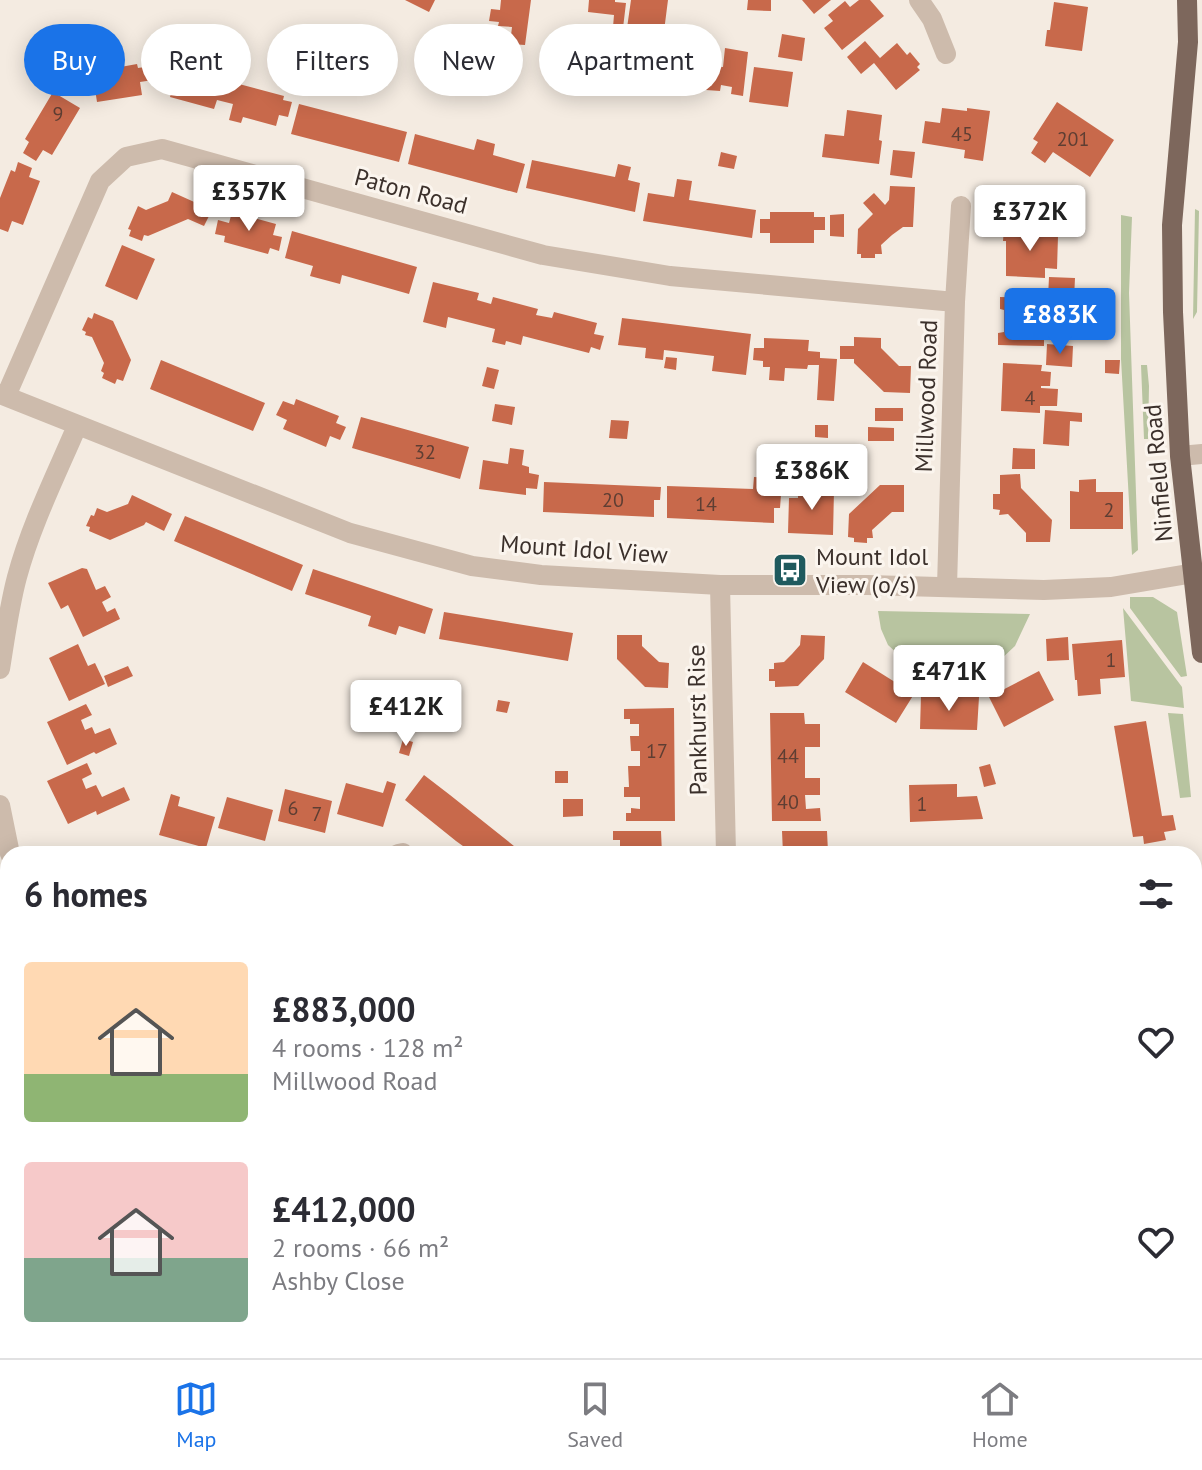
<!DOCTYPE html>
<html lang="en">
<head>
<meta charset="utf-8">
<style>
  :root { --surface:#fff; --page:#f2f2f3; --text:#2b2b33; --muted:#7c7c81; --line:#e1e1e2; --accent:#1a73e8 }
  body { margin:0; font-family:"PT Sans",sans-serif; background:var(--page); color:var(--text); height:100vh; display:flex; flex-direction:column; font-size:30px; white-space:nowrap }
  * { box-sizing:border-box; margin:0 }
  p { font-size:26px; color:var(--muted) }
  .icon { flex:none; width:44px; height:44px; fill:none; stroke:currentColor; stroke-width:2; stroke-linecap:round; stroke-linejoin:round }
  .map { position:relative; flex:1; overflow:hidden }
  .side { position:absolute; left:0px; top:846px; width:1202px; height:512px; display:flex; flex-direction:column; background:var(--surface); border-radius:24px 24px 0 0; box-shadow:0 4px 20px #0003 }
  .side>* { flex:none }
  .banner { position:absolute; left:24px; top:24px; width:800px; height:72px; display:flex; gap:16px }
  .price { position:absolute; translate:-50% -68px; padding:0 18px; border-radius:8px; background:#fff; color:#222; font-size:26px; line-height:52px; filter:drop-shadow(0 2px 4px #0008) }
  .price::after { content:''; position:absolute; left:50%; top:48px; width:24px; height:18px; margin-left:-12px; background:inherit; clip-path:polygon(0 0,100% 0,50% 100%) }
  .price.current { background:var(--accent); color:#fff }
  ul { padding:0; list-style:none }
  li { display:flex; align-items:center; gap:24px; height:200px; padding:0 24px }
  li span { display:grid; place-items:center; flex:none; width:224px; height:160px; border-radius:8px; color:#555 }
  li>.icon { margin-inline-start:auto }
  span .icon { width:96px; height:96px; fill:#fffc; stroke-width:1 }
  li b { font-size:34px }
  h2 { display:flex; justify-content:space-between; align-items:center; height:96px; padding:0 24px; font-size:34px }
  .chip { padding:0 28px; border-radius:36px; background:var(--surface); box-shadow:0 4px 20px #0003; font-size:28px; line-height:72px }
  .chip.current { background:var(--accent); color:#fff }
  .tab-bar { display:flex; justify-content:space-around; align-items:center; height:112px; border-top:2px solid var(--line); background:var(--surface); font-size:22px; color:var(--muted) }
  .tab-bar a { display:grid; justify-items:center; gap:4px }
  .tab-bar .current { color:var(--accent) }
  .map>svg:first-child { display:block }
  .green { fill:#b8c4a0 }
  .building { fill:#c8694b }
  .lines { fill:none; stroke-linecap:round; stroke-linejoin:round }
  .street { stroke:#cdbbac; stroke-width:20 }
  .primary { stroke:#7d675c; stroke-width:20 }
  .labels { text-anchor:middle; dominant-baseline:central; stroke-width:6; stroke-linejoin:round; paint-order:stroke }
  .number-label { font-size:20px; fill:#5e3e33 }
  .street-label { font-size:24px; fill:#3b302b; stroke:#fbf5ee }
  .poi-label { font-size:24px; fill:#3b302b; stroke:#fbf5ee; text-anchor:start }
</style>
</head>
<body>
<div class="map">
<svg width="1202" height="1358" viewBox="0 0 1202 1358">
  <rect width="100%" height="100%" fill="#f4ebe1"/>
  <path class="green" d="M1195 209 1199 211 1197 312 1193 319Z
    M1121 215 1132 217 1129 293 1138 550 1132 555 1121 359Z
    M1141 365H1147L1149 386 1148 439H1144Z
    M1130 597H1153L1177 612 1187 676 1181 677 1130 608Z
    M1123 608 1182 687 1184 708 1131 701Z
    M878 611 1030 614 1015 646 1000 660 978 671 951 673 927 670 900 656 888 645 881 629Z
    M1168 713 1183 714 1191 797 1180 798Z
    M5 939 8 947V974L2 977 0 972V942Z
    M415 1350H693L691 1358H426Z"/>
  <path class="building" d="M405 0H435L429 12Z
    M501 0H531L525 45 510 44 512 27 498 26 499 22 489 21 491 9 500 10Z
    M589 0H615V2L626 3 623 28 613 27 614 15 588 12Z
    M631 0H668L663 39 626 35Z
    M748 0H771V11L747 10Z
    M802 0H831L814 14Z
    M859 0H870L884 16 842 50 824 28 833 21 828 15 845 1 850 7Z
    M1054 2 1088 7 1082 51 1045 46 1047 30H1050Z
    M670 30 697 34 693 67 704 69 701 91 690 89 691 80 664 77Z
    M782 34 805 38 802 61 778 57Z
    M865 41 880 58 897 43 907 55 910 52 920 64 917 67 920 70 896 90 874 63 861 74 847 57Z
    M725 48 748 52 743 96 731 94 732 87 721 85 720 91 706 90 709 66 723 67Z
    M82 60 93 72 137 64 138 68 151 66 153 80 140 82 142 95 97 102 95 89 74 93 62 78 69 77 67 62Z
    M179 67 223 79 222 82 231 85 238 87 239 84 284 96 283 100 292 102 288 117 279 115 276 126 243 117 241 123 229 120 233 104 217 100 214 109 170 97 173 86 163 83 167 69 177 72Z
    M754 67 793 72 788 107 749 102Z
    M53 92 80 108 52 155 43 150 36 161 23 153 29 142 25 139Z
    M1057 102 1114 140 1090 177 1053 152 1045 163 1031 153 1038 142 1033 139Z
    M299 104 407 132 399 162 291 134Z
    M942 108 967 111V108L990 111 983 161 964 158 965 150 922 143 925 121 940 123Z
    M847 110 882 115 879 140 882 141 879 164 822 157 825 134 844 136Z
    M415 134 474 150 477 139 495 144 493 155 525 164 517 193 408 164Z
    M893 150 915 152 912 178 890 175Z
    M721 152 737 156 734 169 718 166Z
    M532 160 615 177 618 164 631 167 628 180 640 183 635 212 526 188Z
    M18 162 32 168 29 177 40 181 23 225 12 221 8 232 0 229V198L11 170 15 172Z
    M677 179 692 181 689 200 756 210 752 238 643 221 648 193 674 197Z
    M890 186 915 187 913 227H903L892 235 881 245 882 254H875V258H861V254H857L858 229 873 214 863 203 874 193 885 205 889 200Z
    M172 192 212 210 204 226 188 219 148 236 144 235 142 241 129 236 131 230 128 229 138 206 146 210 168 201Z
    M1052 205 1077 209 1076 233 1051 231Z
    M232 212 276 224 273 235 282 237 279 251 270 248 268 254 224 242 225 236 215 234 218 220 229 223Z
    M770 212H814V217H825V230H814V243H770V233H760V219H770Z
    M844 214V237L830 236V215Z
    M1004 228 1046 230V236H1058L1057 269 1045 268V278L1006 276V241H1003Z
    M292 231 417 267 409 294 342 275 340 284 310 276 313 266 285 258Z
    M122 245 155 259 137 300 105 286Z
    M1049 277 1075 278 1074 299 1048 298Z
    M433 282 479 293 477 300 491 304 493 297 538 309 536 315 552 318 554 312 597 323 594 334 604 336 600 350 591 347 589 353 523 336 521 345 506 341 505 345 492 342 495 329 448 317 446 328 423 322Z
    M1000 297 1045 298V305H1055V319H1045L1044 322H1053V338H1044V346L998 345V333L1004 332V310L1000 309Z
    M94 313 113 321 131 360 123 381 117 379 115 384 102 378 104 373 101 371 104 363 92 337 85 335 86 332 82 330 88 317 92 319Z
    M622 318 751 334 746 375 712 371 714 356 664 350 663 360 645 358 646 348 618 345Z
    M854 337 881 338V348L899 366H911L910 393 884 392 854 363V359H840V346H854Z
    M764 338 809 340 808 351 820 352V358L837 359 834 401 817 400 819 365H808L807 369 785 368 784 381 769 380 770 367H763V361L753 360 754 348H764Z
    M1047 344 1073 346 1072 367 1046 365Z
    M666 357 677 358 676 370 664 368Z
    M161 360 265 403 253 431 150 389Z
    M1105 360H1120L1119 374 1105 373Z
    M1003 363 1042 365 1041 371 1051 372 1050 386H1041V388L1058 389 1057 406H1040V413L1001 411Z
    M487 367 499 370 494 389 482 386Z
    M296 399 339 416 336 423 346 427 340 440 330 436 326 447 283 429 287 420 276 415 283 401 294 405Z
    M495 404 515 407 512 425 492 421Z
    M875 408H903V421H875Z
    M1045 410 1082 413V422L1070 421 1069 446 1043 444Z
    M361 417 469 447 460 479 352 448Z
    M611 420 629 421 627 439 609 438Z
    M815 425H828V438L815 437Z
    M868 427 894 428V441H868Z
    M510 448 524 450 522 465 529 467V473L539 475 537 489 526 488V495L479 489 483 460 508 464Z
    M1013 448 1035 449V469H1012Z
    M782 471 794 472 793 495H781L780 508H774V523L667 518V486L753 489 754 477 775 478 774 490H781Z
    M1020 474 1021 488 1052 520 1050 542H1026V533L1008 514 999 515 1000 510 993 509V494H1000V475Z
    M1096 479V492H1123V529H1070V491L1079 492V480Z
    M544 482 661 487 660 500H654V517L543 512Z
    M880 485H904V512H892L872 530 873 538H867V543L854 542V538L848 537 849 514Z
    M798 489 834 490 833 535 788 533 789 498H798Z
    M132 495 172 514 164 531 146 522 144 525 110 540 89 531 90 527 86 526 91 515 94 516 97 508 107 512 128 504Z
    M185 516 303 565 292 591 174 541Z
    M82 568 87 569 96 590 105 586 111 597 102 602 107 612 115 608 120 619 83 637 68 605 61 609 48 583Z
    M313 569 433 609 425 634 399 626 396 635 368 626 371 616 305 594Z
    M444 612 573 633 568 661 439 639Z
    M617 635H642V646L659 662 669 663 668 688 645 687 617 659Z
    M801 635 825 636 824 659 798 686 775 687V681H769V669H774V663L784 662 792 654 800 645Z
    M1068 637 1069 660 1047 661 1046 639Z
    M1122 640 1125 677 1100 679 1101 694 1078 696 1077 680H1075L1072 644Z
    M78 644 88 666 95 663 105 684 69 701 49 658Z
    M863 662 914 694 896 723 845 692Z
    M128 666 133 676 108 687 104 676Z
    M1039 671 1054 700 1004 727 989 697Z
    M921 695 979 697 977 730 920 729Z
    M498 700 510 702 507 713 496 711Z
    M86 704 92 715 81 720 85 730 92 727 95 734 110 728 117 744 96 754 94 752 67 765 47 722Z
    M674 708 675 821H626V813H631V808L640 809V797H624V787H629L628 766H640V751H631L630 736H639V724H630V719H624V709Z
    M770 713H804L805 724H820V747H805V778H820V795H805L806 809 820 808 821 821H772Z
    M1146 721 1162 816 1173 815 1176 830 1164 832 1166 840 1144 844 1143 836 1133 837 1114 726Z
    M403 739 413 742 409 756 399 753Z
    M87 763 92 774 82 779 86 789 96 785 102 797 124 787 130 800 97 815 96 811 68 824 47 781Z
    M990 764 996 784 984 787 979 767Z
    M555 771H568V783H555Z
    M424 775 450 795 524 854H474L456 841 405 800Z
    M387 781 396 784 383 827 337 814 346 783 383 793Z
    M957 784V797L977 796 983 819 910 822 909 785Z
    M285 789 332 801 325 833 278 821Z
    M171 794 180 797 178 806 215 817 206 848 159 835Z
    M227 797 273 810 265 841 218 828Z
    M563 799H583V816L563 817Z
    M613 831H661L662 854H629L628 846H620V840H613Z
    M782 831H827L828 852 783 854Z
    M82 849 90 854H58V852Z
    M1202 1048V1104L1194 1107V1051Z
    M8 1070V1112L0 1101V1076Z
    M1194 1183 1202 1215V1261L1194 1262Z
    M8 1294V1352L3 1358H0V1332L2 1329 0 1325 2 1322 0 1320V1304Z
    M1194 1301 1202 1303V1337L1194 1336Z
    M252 1350H296L299 1352 294 1358H254L257 1354Z
    M764 1350H797L796 1358H757L758 1351Z
    M884 1350H922L927 1358H889Z
    M1088 1350H1146L1144 1358H1091L1087 1357Z
    M1020 1351 1042 1357V1358H1018Z"/>
  <g class="lines">
    <path class="street" d="M919 0 932 19 946 54
      M0 394 350 533 472 566 541 575 720 585H868L1044 590 1111 587 1194 573
      M6 396 100 181 126 157 162 149 543 255 670 276 955 302
      M1180 456 1202 454
      M720 585 726 854
      M947 587 955 302 961 206
      M0 669C5 638 9 607 17 577 31 525 56 475 77 426
      M0 805 10 854
      M398 854 403 853
      M0 1207 8 1200
      M384 1350 395 1358
      M702 1358 705 1350"/>
    <path class="primary" d="M1187 0 1188 42 1172 225 1173 312 1180 456 1202 653"/>
  </g>
  <defs>
    <g id="bus-square" transform="scale(1.8)"><rect x="-9" y="-9" width="18" height="18" rx="4" fill="#1f5a5e" stroke="#fbf5ee"/><path d="M-5-6H5V4H4V6H2V4H-2V6H-4V4H-5ZM-3.5-4V0h7V-4ZM-3.5 1.2v1.5H-2V1.2ZM2 1.2v1.5H3.5V1.2Z" fill="#fff"/></g>
  </defs>
  <g fill-rule="evenodd">
    <use href="#bus-square" x="790" y="570"/>
  </g>
  <g class="labels">
    <g class="number-label">
      <text x="58" y="114">9</text>
      <text x="962" y="134">45</text>
      <text x="1073" y="139">201</text>
      <text x="1030" y="398">4</text>
      <text x="425" y="452">32</text>
      <text x="613" y="500">20</text>
      <text x="706" y="504">14</text>
      <text x="1109" y="510">2</text>
      <text x="1111" y="660">1</text>
      <text x="657" y="751">17</text>
      <text x="788" y="756">44</text>
      <text x="788" y="802">40</text>
      <text x="922" y="804">1</text>
      <text x="293" y="808">6</text>
      <text x="317" y="814">7</text>
    </g>
    <g class="street-label">
      <text transform="translate(411 191) rotate(15)">Paton Road</text>
      <text transform="translate(926 396) rotate(-88)">Millwood Road</text>
      <text transform="translate(1158 473) rotate(-95)">Ninfield Road</text>
      <text transform="translate(584 549) rotate(4)">Mount Idol View</text>
      <text transform="translate(697 720) rotate(-91)">Pankhurst Rise</text>
    </g>
    <g class="poi-label">
      <text x="816" y="556">Mount Idol<tspan x="816" dy="28">View (o/s)</tspan></text>
    </g>
  </g>
</svg>
<b class="price" style="left:249px;top:233px">£357K</b>
<b class="price" style="left:1030px;top:253px">£372K</b>
<b class="price current" style="left:1060px;top:356px">£883K</b>
<b class="price" style="left:812px;top:512px">£386K</b>
<b class="price" style="left:949px;top:713px">£471K</b>
<b class="price" style="left:406px;top:748px">£412K</b>
<div class="banner">
<a class="chip current">Buy</a>
<a class="chip">Rent</a>
<a class="chip">Filters</a>
<a class="chip">New</a>
<a class="chip">Apartment</a>
</div>
<section class="side">
<h2>6 homes<svg class="icon" aria-label="filters" viewBox="0 0 24 24"><path d="M4 7h16M4 17h16"/><circle cx="9" cy="7" r="2"/><circle cx="15" cy="17" r="2"/></svg></h2>
<ul>
<li><span style="background:linear-gradient(#ffd9b3 70%,#8fb573 0)"><svg class="icon" aria-label="home" viewBox="0 0 24 24"><path d="M3 11l9-7 9 7M6 9v11h12V9"/></svg></span><div><b>£883,000</b><p>4 rooms · 128 m²</p><p>Millwood Road</p></div><svg class="icon" aria-label="heart" viewBox="0 0 24 24"><path d="M12 20l-8-8c-3-5 5-10 8-4 3-6 11-1 8 4z"/></svg></li>
<li><span style="background:linear-gradient(#f6c9c9 60%,#7fa58c 0)"><svg class="icon" aria-label="home" viewBox="0 0 24 24"><path d="M3 11l9-7 9 7M6 9v11h12V9"/></svg></span><div><b>£412,000</b><p>2 rooms · 66 m²</p><p>Ashby Close</p></div><svg class="icon" aria-label="heart" viewBox="0 0 24 24"><path d="M12 20l-8-8c-3-5 5-10 8-4 3-6 11-1 8 4z"/></svg></li>
</ul>
</section>
</div>
<nav class="tab-bar">
<a class="current"><svg class="icon" aria-label="map" viewBox="0 0 24 24"><path d="M3 6l6-2 6 2 6-2v14l-6 2-6-2-6 2zM9 4v14M15 6v14"/></svg>Map</a>
<a><svg class="icon" aria-label="saved" viewBox="0 0 24 24"><path d="M7 4h10v16l-5-4-5 4z"/></svg>Saved</a>
<a><svg class="icon" aria-label="home" viewBox="0 0 24 24"><path d="M3 11l9-7 9 7M6 9v11h12V9"/></svg>Home</a>
</nav>
</body>
</html>
